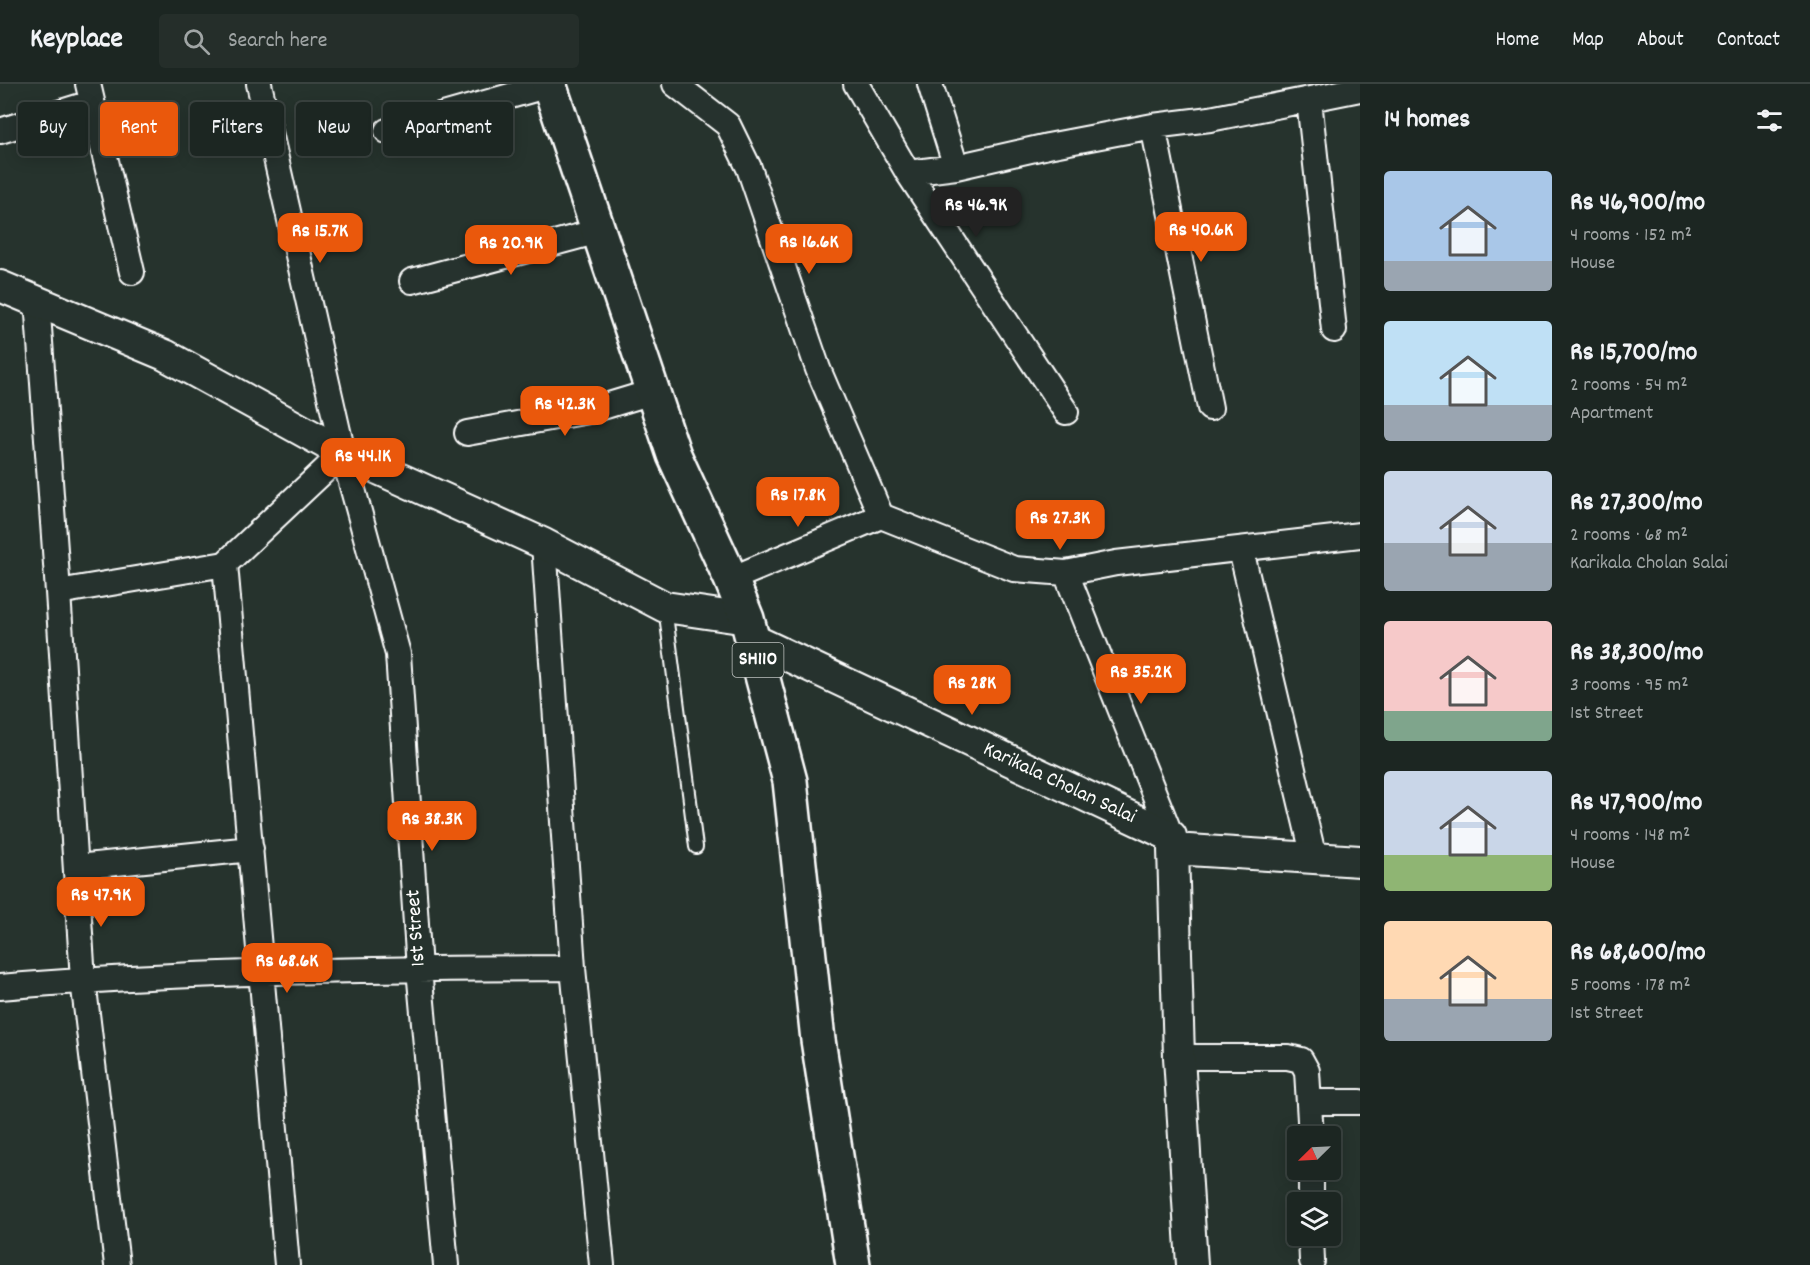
<!DOCTYPE html>
<html lang="en">
<head>
<meta charset="utf-8">
<style>
  :root { --surface:#1c2622; --page:#252e2a; --text:#f1f3f6; --muted:#a0a5a5; --line:#3a4340; --accent:#ea580c }
  body { margin:0; font-family:Dekko,sans-serif; background:var(--page); color:var(--text); height:100vh; display:flex; flex-direction:column; font-size:22px; white-space:nowrap }
  * { box-sizing:border-box; margin:0 }
  p { font-size:20px; color:var(--muted) }
  .icon { flex:none; width:33px; height:33px; fill:none; stroke:currentColor; stroke-width:2; stroke-linecap:round; stroke-linejoin:round }
  .map { position:relative; flex:1; overflow:hidden }
  .side { display:flex; flex-direction:column; background:var(--surface); width:450px }
  .side>* { flex:none }
  .hud { position:absolute; left:18px; top:18px; width:570px; height:54px; display:flex; gap:12px }
  .needle { width:39px; rotate:246deg }
  .buttons { position:absolute; left:1287px; top:1042px; display:grid; gap:12px }
  .buttons a { display:grid; place-items:center; width:54px; height:54px; border-radius:6px; background:var(--surface); box-shadow:0 3px 15px #0003,0 0 0 2px var(--line); font-size:30px }
  .price { position:absolute; translate:-50% -51px; padding:0 14px; border-radius:12px; background:var(--accent); color:#fff; font-size:20px; line-height:39px; filter:drop-shadow(0 2px 3px #0008) }
  .price::after { content:''; position:absolute; left:50%; top:36px; width:18px; height:14px; margin-left:-9px; background:inherit; clip-path:polygon(0 0,100% 0,50% 100%) }
  .price.active { background:#222; color:#fff }
  ul { padding:0; list-style:none }
  li { display:flex; align-items:center; gap:18px; height:150px; padding:0 24px }
  li span { display:grid; place-items:center; flex:none; width:168px; height:120px; border-radius:6px; color:#555 }
  li>.icon { margin-inline-start:auto }
  span .icon { width:72px; height:72px; fill:#fffc; stroke-width:1 }
  li b { font-size:26px }
  h2 { display:flex; justify-content:space-between; align-items:center; height:72px; padding:0 24px; font-size:26px }
  .tag { padding:0 21px; border-radius:6px; background:var(--surface); box-shadow:0 3px 15px #0003,0 0 0 2px var(--line); font-size:21px; line-height:54px }
  .tag.active { background:var(--accent); color:#fff }
  header { display:flex; align-items:center; gap:36px; box-sizing:border-box; height:84px; padding:0 30px; background:var(--surface); border-bottom:2px solid var(--line) }
  header strong { font-size:28px }
  nav { display:flex; gap:33px; margin-inline-start:auto; font-size:21px }
  .search { width:420px; height:54px; background:var(--page); display:flex; align-items:center; gap:15px; box-sizing:border-box; padding:0 21px; border-radius:6px; color:var(--muted); font-size:22px }
  main { display:flex; flex:1; min-height:0 }
  .map>svg:first-child { display:block }
  .lines { fill:none; stroke-linecap:round; stroke-linejoin:round }
  .service-casing { stroke:#fff; stroke-width:16 }
  .minor-casing { stroke:#fff; stroke-width:28 }
  .tertiary-casing { stroke:#fff; stroke-width:34 }
  .primary-casing { stroke:#fff; stroke-width:38 }
  .service { stroke:#26332d; stroke-width:12 }
  .minor { stroke:#26332d; stroke-width:24 }
  .tertiary { stroke:#26332d; stroke-width:30 }
  .primary { stroke:#26332d; stroke-width:33 }
  .labels { text-anchor:middle; dominant-baseline:central; stroke-width:4.5; stroke-linejoin:round; paint-order:stroke }
  .shield { fill:#26332d; stroke:#bec2c0; stroke-width:1.5 }
  .shield-label { font-size:20px; font-weight:bold; fill:#fff }
  .street-label { font-size:21px; fill:#fff; stroke:#26332d }
</style>
</head>
<body>
<header>
<strong>Keyplace</strong>
<div class="search"><svg class="icon" aria-label="search" viewBox="0 0 24 24"><circle cx="10" cy="10" r="6"/><path d="M15 15l6 6"/></svg>Search here</div>
<nav><a>Home</a><a>Map</a><a>About</a><a>Contact</a></nav>
</header>
<main>
<div class="map">
<svg width="1360" height="1181" viewBox="0 0 1360 1181">
  <rect width="100%" height="100%" fill="#26332d"/>
  <filter id="ink" filterUnits="userSpaceOnUse"><feTurbulence type="fractalNoise" baseFrequency=".0167" numOctaves="2"/><feDisplacementMap in="SourceGraphic" scale="12" xChannelSelector="R" yChannelSelector="G"/><feConvolveMatrix kernelMatrix="1 2 1 2 8 2 1 2 1" color-interpolation-filters="sRGB"/></filter>
  <g filter="url(#ink)">
    <g class="lines">
      <g class="service-casing">
        <path id="service" d="M665 523 696 763"/>
      </g>
      <g class="minor-casing">
        <path id="minor" d="M88 0 132 188
          M259 0 343 369 398 570 419 885 446 1181
          M675 0 728 41 749 84 818 285 881 432
          M856 0 908 89 1066 328
          M930 0 956 83
          M1309 16 1334 246
          M1153 42 1210 324
          M0 47 91 19
          M387 47 549 1
          M908 89 956 83 1048 62 1153 42 1210 35 1360 5
          M412 197 599 147
          M37 216 58 508 225 480 343 369
          M467 349 589 327 652 308
          M544 460 573 884 602 1181
          M1241 466 1314 774
          M225 480 287 1181
          M1066 489 1171 752 1172 763
          M731 495 881 432 1014 485 1066 489 1116 479 1360 451
          M58 508 83 896 117 1181
          M77 783 251 765
          M0 903C190 887 382 885 573 884
          M1179 973H1288L1301 976 1307 987 1311 1053
          M1311 1018H1360
          M1311 1086V1119
          M1311 1152 1312 1177"/>
      </g>
      <g class="tertiary-casing">
        <path id="tertiary" d="M0 202 165 271 343 369 544 460 665 523 747 535
          M752 555 1171 752
          M1192 1181 1179 973 1173 765 1360 777"/>
      </g>
      <g class="primary-casing">
        <path id="primary" d="M549 0 674 371 731 495 747 535 790 697 818 956 853 1181"/>
      </g>
      <use href="#service" class="service"/>
      <use href="#minor" class="minor"/>
      <use href="#tertiary" class="tertiary"/>
      <use href="#primary" class="primary"/>
    </g>
  </g>
  <g class="labels">
    <rect class="shield" x="732.5" y="559" width="51" height="34" rx="4.5"/>
    <g class="shield-label">
      <text x="758" y="576">SH110</text>
    </g>
    <g class="street-label">
      <text transform="translate(1059 700) rotate(25)">Karikala Cholan Salai</text>
      <text transform="translate(417 844) rotate(-94)">1st Street</text>
    </g>
  </g>
</svg>
<div class="buttons">
<a><svg class="needle" viewBox="-14 -14 28 28"><path d="M0-13l5 13h-10z" fill="#e53935"/><path d="M0 13l5-13h-10z" fill="#a0a5a5"/></svg></a>
<a><svg class="icon" aria-label="layers" viewBox="0 0 24 24"><path d="M12 4l9 5-9 5-9-5zM3 14l9 5 9-5"/></svg></a>
</div>
<b class="price active" style="left:976px;top:154px">Rs 46.9K</b>
<b class="price" style="left:1201px;top:179px">Rs 40.6K</b>
<b class="price" style="left:320px;top:180px">Rs 15.7K</b>
<b class="price" style="left:809px;top:191px">Rs 16.6K</b>
<b class="price" style="left:511px;top:192px">Rs 20.9K</b>
<b class="price" style="left:565px;top:353px">Rs 42.3K</b>
<b class="price" style="left:363px;top:405px">Rs 44.1K</b>
<b class="price" style="left:798px;top:444px">Rs 17.8K</b>
<b class="price" style="left:1060px;top:467px">Rs 27.3K</b>
<b class="price" style="left:1141px;top:621px">Rs 35.2K</b>
<b class="price" style="left:972px;top:632px">Rs 28K</b>
<b class="price" style="left:432px;top:768px">Rs 38.3K</b>
<b class="price" style="left:101px;top:844px">Rs 47.9K</b>
<b class="price" style="left:287px;top:910px">Rs 68.6K</b>
<div class="hud">
<a class="tag">Buy</a>
<a class="tag active">Rent</a>
<a class="tag">Filters</a>
<a class="tag">New</a>
<a class="tag">Apartment</a>
</div>
</div>
<section class="side">
<h2>14 homes<svg class="icon" aria-label="filters" viewBox="0 0 24 24"><path d="M4 7h16M4 17h16"/><circle cx="9" cy="7" r="2"/><circle cx="15" cy="17" r="2"/></svg></h2>
<ul>
<li><span style="background:linear-gradient(#a9c7e8 75%,#9aa5b1 0)"><svg class="icon" aria-label="home" viewBox="0 0 24 24"><path d="M3 11l9-7 9 7M6 9v11h12V9"/></svg></span><div><b>Rs 46,900/mo</b><p>4 rooms · 152 m²</p><p>House</p></div></li>
<li><span style="background:linear-gradient(#bfe0f5 70%,#9aa5b1 0)"><svg class="icon" aria-label="home" viewBox="0 0 24 24"><path d="M3 11l9-7 9 7M6 9v11h12V9"/></svg></span><div><b>Rs 15,700/mo</b><p>2 rooms · 54 m²</p><p>Apartment</p></div></li>
<li><span style="background:linear-gradient(#c9d6e8 60%,#9aa5b1 0)"><svg class="icon" aria-label="home" viewBox="0 0 24 24"><path d="M3 11l9-7 9 7M6 9v11h12V9"/></svg></span><div><b>Rs 27,300/mo</b><p>2 rooms · 68 m²</p><p>Karikala Cholan Salai</p></div></li>
<li><span style="background:linear-gradient(#f6c9c9 75%,#7fa58c 0)"><svg class="icon" aria-label="home" viewBox="0 0 24 24"><path d="M3 11l9-7 9 7M6 9v11h12V9"/></svg></span><div><b>Rs 38,300/mo</b><p>3 rooms · 95 m²</p><p>1st Street</p></div></li>
<li><span style="background:linear-gradient(#c9d6e8 70%,#8fb573 0)"><svg class="icon" aria-label="home" viewBox="0 0 24 24"><path d="M3 11l9-7 9 7M6 9v11h12V9"/></svg></span><div><b>Rs 47,900/mo</b><p>4 rooms · 148 m²</p><p>House</p></div></li>
<li><span style="background:linear-gradient(#ffd9b3 65%,#9aa5b1 0)"><svg class="icon" aria-label="home" viewBox="0 0 24 24"><path d="M3 11l9-7 9 7M6 9v11h12V9"/></svg></span><div><b>Rs 68,600/mo</b><p>5 rooms · 178 m²</p><p>1st Street</p></div></li>
</ul>
</section>
</main>
</body>
</html>
